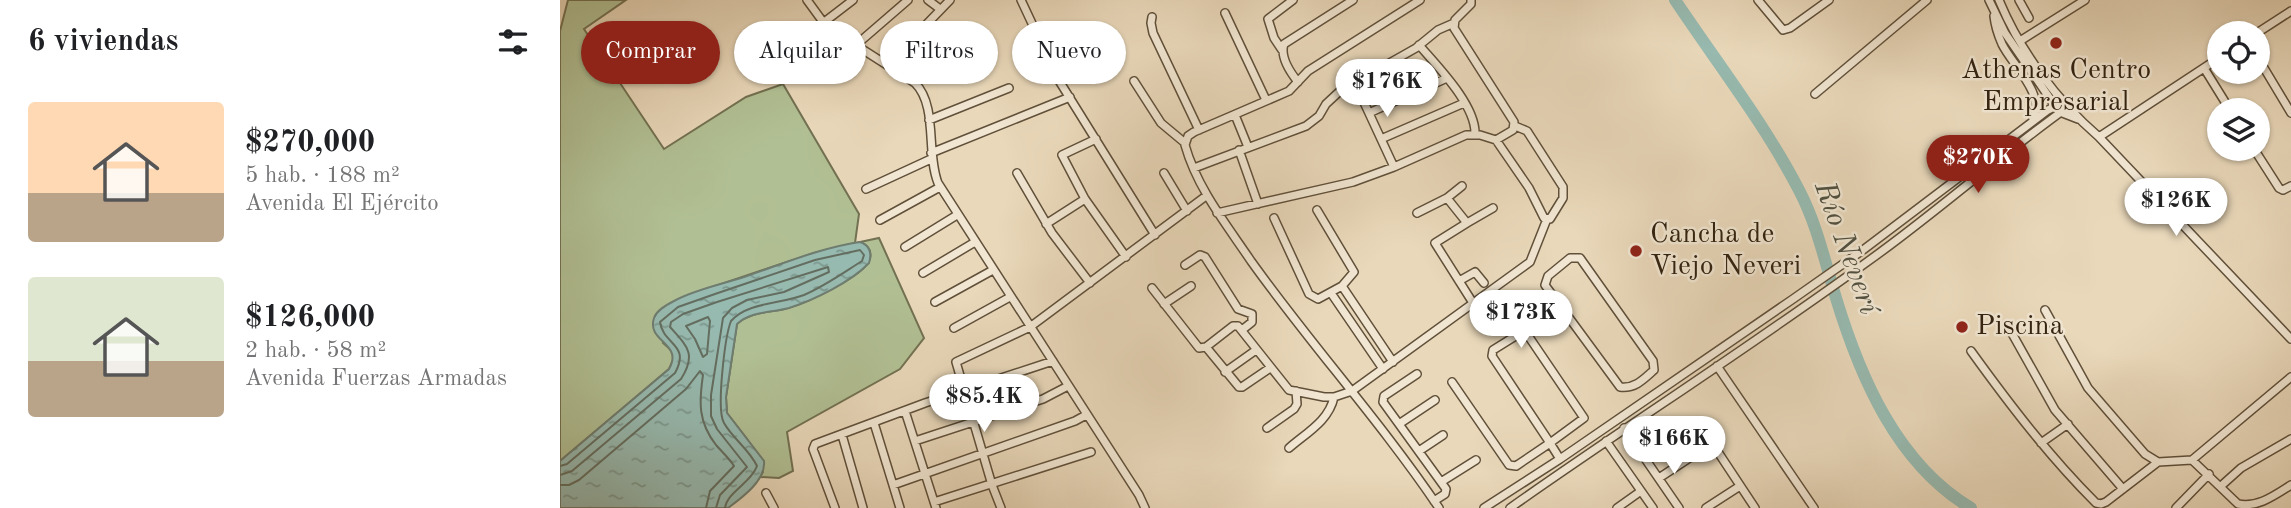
<!DOCTYPE html>
<html lang="es">
<head>
<meta charset="utf-8">
<style>
  :root { --surface:#fff; --page:#f6f6f6; --text:#202124; --muted:#757577; --accent:#8f2418 }
  body { margin:0; font-family:"Old Standard TT",serif; background:var(--page); color:var(--text); height:100vh; display:flex; flex-direction:column; font-size:26px; white-space:nowrap }
  * { box-sizing:border-box; margin:0 }
  p { font-size:23px; color:var(--muted) }
  .icon { flex:none; width:38px; height:38px; fill:none; stroke:currentColor; stroke-width:2; stroke-linecap:round; stroke-linejoin:round }
  .map { position:relative; flex:1; overflow:hidden }
  .side { display:flex; flex-direction:column; background:var(--surface); width:560px }
  .side>* { flex:none }
  .guide { position:absolute; left:21px; top:21px; width:665px; height:63px; display:flex; gap:14px }
  .controls { position:absolute; left:1647px; top:21px; display:grid; gap:14px }
  .controls a { display:grid; place-items:center; width:63px; height:63px; border-radius:50%; background:var(--surface); box-shadow:0 2px 5px #0004; font-size:35px }
  .price { position:absolute; translate:-50% -60px; padding:0 16px; border-radius:24px; background:#fff; color:#222; font-size:23px; line-height:46px; filter:drop-shadow(0 2px 4px #0008) }
  .price::after { content:''; position:absolute; left:50%; top:42px; width:21px; height:16px; margin-left:-10px; background:inherit; clip-path:polygon(0 0,100% 0,50% 100%) }
  .price.active { background:var(--accent); color:#fff }
  ul { padding:0; list-style:none }
  li { display:flex; align-items:center; gap:21px; height:175px; padding:0 28px }
  li span { display:grid; place-items:center; flex:none; width:196px; height:140px; border-radius:7px; color:#555 }
  li>.icon { margin-inline-start:auto }
  span .icon { width:84px; height:84px; fill:#fffc; stroke-width:1 }
  li b { font-size:30px }
  h2 { display:flex; justify-content:space-between; align-items:center; height:84px; padding:0 28px; font-size:30px }
  .chip { padding:0 24px; border-radius:32px; background:var(--surface); box-shadow:0 2px 5px #0004; font-size:24px; line-height:63px }
  .chip.active { background:var(--accent); color:#fff }
  main { display:flex; flex:1; min-height:0 }
  .map>svg:first-child { display:block }
  .green { fill:#b1c094; stroke:#727152; stroke-width:2 }
  .water { fill:url(#water-ripples); stroke:#6f7d70; stroke-width:2 }
  .lines { fill:none; stroke-linecap:round; stroke-linejoin:round }
  .shore { stroke:#646e60; stroke-width:2 }
  .river { stroke:#97bab0; stroke-width:12 }
  .minor-casing { stroke:#60503a; stroke-width:10 }
  .minor { stroke:#f1e6d2; stroke-width:7 }
  .poi-dot { fill:#8f2418; stroke:#f1e6d2; stroke-width:2.5 }
  .labels { text-anchor:middle; dominant-baseline:central; stroke-width:5; stroke-linejoin:round; paint-order:stroke }
  .poi-label { font-size:28px; fill:#322210; stroke:#f1e6d2; text-anchor:start }
  .water-label { font-size:30px; font-style:italic; fill:#505040; stroke:#f1e6d2 }
</style>
</head>
<body>
<main>
<section class="side">
<h2>6 viviendas<svg class="icon" aria-label="filters" viewBox="0 0 24 24"><path d="M4 7h16M4 17h16"/><circle cx="9" cy="7" r="2"/><circle cx="15" cy="17" r="2"/></svg></h2>
<ul>
<li><span style="background:linear-gradient(#ffd9b3 65%,#b9a48a 0)"><svg class="icon" aria-label="home" viewBox="0 0 24 24"><path d="M3 11l9-7 9 7M6 9v11h12V9"/></svg></span><div><b>$270,000</b><p>5 hab. · 188 m²</p><p>Avenida El Ejército</p></div></li>
<li><span style="background:linear-gradient(#dfe7d0 60%,#b9a48a 0)"><svg class="icon" aria-label="home" viewBox="0 0 24 24"><path d="M3 11l9-7 9 7M6 9v11h12V9"/></svg></span><div><b>$126,000</b><p>2 hab. · 58 m²</p><p>Avenida Fuerzas Armadas</p></div></li>
</ul>
</section>
<div class="map">
<svg width="1731" height="508" viewBox="0 0 1731 508">
  <defs>
    <pattern id="water-ripples" width="26" height="14" patternUnits="userSpaceOnUse" patternTransform="scale(1.75)"><rect width="26" height="14" fill="#97bab0"/><path d="M2 4q2-2 4 0t4 0M15 11q2-2 4 0t4 0" fill="none" stroke="#7c978e"/></pattern>
  </defs>
  <rect width="100%" height="100%" fill="#e9d8ba"/>
  <filter id="stains"><feTurbulence type="fractalNoise" baseFrequency=".00286" numOctaves="4"/><feColorMatrix values="0 0 0 0 .2 0 0 0 0 .09 0 0 0 0 .02 0 0 0 .5 -.17"/></filter>
  <radialGradient id="worn" r=".72"><stop offset=".6" stop-color="#630" stop-opacity="0"/><stop offset="1" stop-color="#630" stop-opacity=".3"/></radialGradient>
  <path class="green" d="M8 0H66L24 29 104 149 186 97 223 84 299 214 295 243 254 253 152 287 103 343 111 350 114 358 109 369 0 461V31Z
    M319 238 364 338 340 369 227 432 233 471 219 478 200 477 203 472 187 439 167 413 166 397 177 324C191 311 211 313 228 308 246 303 305 276 310 259 312 251 308 245 300 242Z"/>
  <path class="water" d="M300 242C310 245 312 254 309 263 291 282 254 300 229 308 211 313 191 311 177 324L166 397 167 413 204 461C206 480 183 497 168 508H0V461L109 369C124 343 86 342 94 318 96 311 108 304 114 301 134 290 159 285 181 278 220 265 259 248 300 242Z"/>
  <g class="lines">
    <path class="shore" d="M148 317 150 321 147 354 143 357 135 339 126 326Z
      M0 466 7 464 115 373C131 344 103 345 100 322L118 307 155 294 255 260 300 250 304 255 302 261C283 273 265 286 244 295 221 304 188 302 171 321 165 336 156 410 164 423 173 439 189 449 197 466 191 483 167 492 165 508
      M0 475 12 471 121 379C137 354 127 346 110 327L111 322 123 314 157 302 268 267 269 272 224 292 187 300 172 308 163 318 151 395V416L157 429 187 467 160 495 156 508
      M0 485H9L19 480 126 389 140 371 143 375C139 402 138 422 156 445 162 452 169 458 174 466L150 491 146 508"/>
    <path class="river" d="M1115 0C1157 63 1205 124 1240 192 1257 225 1265 262 1276 298 1300 377 1337 464 1411 508"/>
    <g class="minor-casing">
      <path id="minor" d="M247 0 266 26 355 83C378 106 366 153 378 183L579 495 585 508
        M368 0 380 9
        M461 0 498 79 595 235
        M860 0 748 71 729 91 634 132 628 136 625 145C637 188 666 224 691 261 751 345 821 422 879 508
        M1198 0 1223 30 1230 28 1269 0
        M1429 0 1445 33 1495 106 1500 112 1518 119
        M1439 0C1460 51 1497 101 1539 137L1731 339
        M1459 0 1469 18
        M665 13 706 100
        M1434 16C1435 26 1438 35 1442 44 1452 65 1486 94 1473 119
        M592 17 591 23 593 33 639 130
        M263 23 293 0
        M1697 33 1731 11
        M1460 41 1525 0
        M296 45 348 0
        M859 45C877 66 916 105 915 134
        M722 50 714 38 708 19 733 0
        M1698 58 1731 113
        M327 65 390 0
        M1644 68 1670 110
        M574 81 601 123 625 143
        M738 82C730 72 720 56 724 44L793 0
        M795 83 834 167
        M1255 94 1367 0
        M809 113 887 78
        M675 115 688 147
        M369 120 449 88
        M1539 137 1659 58
        M536 139 502 155 525 199 566 257
        M821 139 904 103
        M936 140 969 188 984 218 990 219 1003 198V187L967 131 955 126
        M1694 149 1719 188 1723 190 1731 186
        M679 150 698 204
        M371 153 510 97
        M634 168 746 126 759 116 766 104 780 91 856 48 878 30 894 23
        M457 173 492 233 530 283
        M604 173 627 211
        M306 189 371 159
        M887 198 907 223 875 243 913 303
        M657 213 793 182 834 167 906 135H920L936 140 953 130 954 122 894 28 895 20 911 4V0
        M857 213 887 198 902 186
        M714 218 749 294 758 299 782 286 794 272 757 210
        M320 220 380 187
        M907 223 933 208
        M486 224 525 199
        M345 247 397 215
        M1010 258H1020L1093 361 1094 370C1084 379 1075 389 1060 387L985 285 988 276Z
        M625 265 640 255 645 257 678 309 692 314V322L682 330
        M363 273 415 242
        M899 281 915 272 924 283
        M782 286 833 362
        M592 288 639 348 646 347 673 326H678L729 390 764 397H774L792 391 970 262 987 219
        M771 293 823 369
        M375 302 433 270
        M604 304 631 286
        M1485 310 1528 388 1585 454 1598 462 1632 460 1731 377
        M394 328 450 297
        M1449 328 1495 410 1563 489
        M962 332 967 334 1024 418 990 443 932 356 933 350Z
        M646 347 679 387H682L710 368
        M1411 351C1450 405 1489 456 1536 503L1541 504 1546 502 1598 462
        M1157 366 1254 508
        M665 372 696 350
        M857 374 824 396 823 402 886 489 885 494 874 501
        M892 382 949 465 956 466 990 443 1000 459
        M345 411 376 508
        M314 423 340 508
        M839 424 875 400
        M707 428 734 409 737 404 736 391
        M1064 428 1119 508
        M282 435 303 508
        M355 441 483 399 508 386
        M1046 441 1093 508
        M1481 443 1508 424
        M729 448C746 433 769 421 774 397
        M859 451 883 435
        M1632 460 1678 504C1698 508 1715 495 1731 485
        M1099 478 1152 443 1195 508
        M881 482 916 460
        M333 485 515 421 526 415
        M1661 486 1681 468 1731 439
        M206 493 214 508
        M374 502 531 452
        M275 508 253 449 255 444 365 403 493 361
        M441 508 432 485 396 362 470 327 646 196
        M924 508 1000 459 1233 299 1303 250 1488 110 1504 102
        M950 508C1068 425 1190 347 1307 262 1376 213 1439 156 1508 107
        M1057 508 1081 491
        M1146 508 1180 486
        M1616 508 1649 474"/>
    </g>
    <use href="#minor" class="minor"/>
  </g>
  <g class="poi-dot">
    <circle cx="1496" cy="43" r="7"/>
    <circle cx="1076" cy="251" r="7"/>
    <circle cx="1402" cy="327" r="7"/>
  </g>
  <g class="labels">
    <g class="poi-label">
      <text x="1496" y="71" text-anchor="middle">Athenas Centro<tspan x="1496" dy="32">Empresarial</tspan></text>
      <text x="1090" y="235">Cancha de<tspan x="1090" dy="32">Viejo Neveri</tspan></text>
      <text x="1416" y="327">Piscina</text>
    </g>
    <g class="water-label">
      <text transform="translate(1286 248) rotate(70)">Río Neverí</text>
    </g>
  </g>
  <rect width="100%" height="100%" filter="url(#stains)"/>
  <rect width="100%" height="100%" fill="url(#worn)"/>
</svg>
<div class="controls">
<a><svg class="icon" aria-label="locate" viewBox="0 0 24 24"><circle cx="12" cy="12" r="6"/><path d="M12 2v4M12 18v4M2 12h4M18 12h4"/></svg></a>
<a><svg class="icon" aria-label="layers" viewBox="0 0 24 24"><path d="M12 4l9 5-9 5-9-5zM3 14l9 5 9-5"/></svg></a>
</div>
<b class="price" style="left:827px;top:119px">$176K</b>
<b class="price active" style="left:1418px;top:195px">$270K</b>
<b class="price" style="left:1616px;top:238px">$126K</b>
<b class="price" style="left:961px;top:350px">$173K</b>
<b class="price" style="left:424px;top:434px">$85.4K</b>
<b class="price" style="left:1114px;top:476px">$166K</b>
<div class="guide">
<a class="chip active">Comprar</a>
<a class="chip">Alquilar</a>
<a class="chip">Filtros</a>
<a class="chip">Nuevo</a>
</div>
</div>
</main>
</body>
</html>
